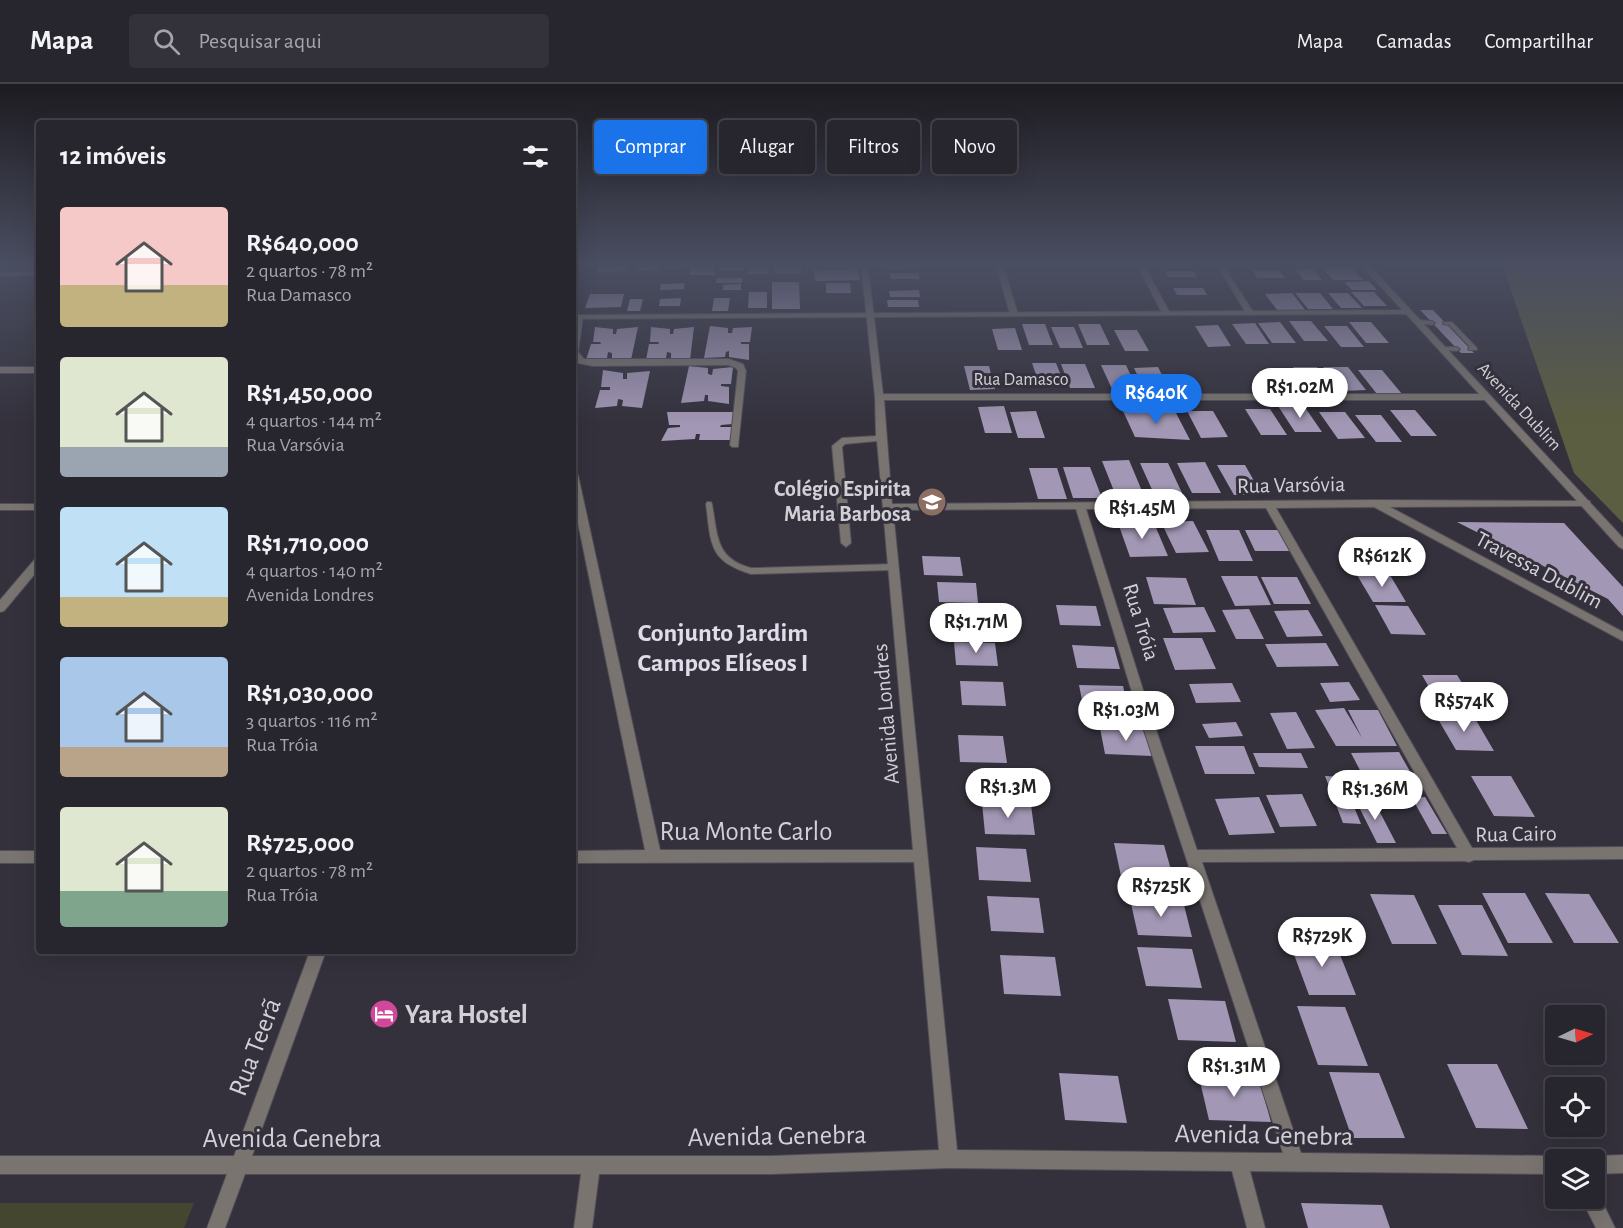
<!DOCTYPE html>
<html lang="pt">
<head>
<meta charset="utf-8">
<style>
  :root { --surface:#27252d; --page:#333139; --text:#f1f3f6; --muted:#a4a5aa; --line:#434249; --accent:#1a73e8 }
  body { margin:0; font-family:"Alegreya Sans",sans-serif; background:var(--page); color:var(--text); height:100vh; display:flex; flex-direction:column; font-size:22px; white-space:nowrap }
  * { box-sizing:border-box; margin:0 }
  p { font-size:20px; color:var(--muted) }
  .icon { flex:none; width:33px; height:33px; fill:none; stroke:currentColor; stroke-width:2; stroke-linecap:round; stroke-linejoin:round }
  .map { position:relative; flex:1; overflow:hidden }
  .side { position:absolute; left:36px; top:36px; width:540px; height:834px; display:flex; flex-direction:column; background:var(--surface); border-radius:6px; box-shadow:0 6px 24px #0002,0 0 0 2px var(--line) }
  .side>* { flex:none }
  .hud { position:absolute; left:594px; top:36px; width:570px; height:54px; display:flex; gap:12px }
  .needle { width:39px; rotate:85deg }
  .tools { position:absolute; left:1545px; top:921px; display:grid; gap:12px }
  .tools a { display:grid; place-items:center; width:60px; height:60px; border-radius:6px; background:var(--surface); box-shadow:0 6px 24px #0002,0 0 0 2px var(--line); font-size:30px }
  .price { position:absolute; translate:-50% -51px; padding:0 14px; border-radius:21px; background:#fff; color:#222; font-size:20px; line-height:39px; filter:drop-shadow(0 2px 3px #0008) }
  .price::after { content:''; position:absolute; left:50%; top:36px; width:18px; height:14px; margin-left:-9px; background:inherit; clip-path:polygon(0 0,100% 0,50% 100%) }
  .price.active { background:var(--accent); color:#fff }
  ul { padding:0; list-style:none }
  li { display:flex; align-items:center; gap:18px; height:150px; padding:0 24px }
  li span { display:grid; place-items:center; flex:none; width:168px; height:120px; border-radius:6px; color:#555 }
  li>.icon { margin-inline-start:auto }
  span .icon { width:72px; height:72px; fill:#fffc; stroke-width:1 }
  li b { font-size:26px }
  h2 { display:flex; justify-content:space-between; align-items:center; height:72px; padding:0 24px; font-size:26px }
  .chip { padding:0 21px; border-radius:6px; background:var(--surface); box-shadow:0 6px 24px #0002,0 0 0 2px var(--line); font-size:21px; line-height:54px }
  .chip.active { background:var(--accent); color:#fff }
  header { display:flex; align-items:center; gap:36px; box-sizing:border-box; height:84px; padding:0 30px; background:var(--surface); border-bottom:2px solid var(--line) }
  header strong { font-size:28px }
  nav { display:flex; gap:33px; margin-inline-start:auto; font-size:21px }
  .search { width:420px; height:54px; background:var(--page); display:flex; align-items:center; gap:15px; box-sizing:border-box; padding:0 21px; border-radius:6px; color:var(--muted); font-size:22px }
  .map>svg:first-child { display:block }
  .green { fill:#44462f }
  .forest { fill:#5c5e41 }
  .building { fill:#a297b4 }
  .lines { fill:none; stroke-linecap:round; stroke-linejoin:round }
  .service-casing { stroke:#504e58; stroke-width:2 }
  .minor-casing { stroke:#504e58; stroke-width:2 }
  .tertiary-casing { stroke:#504e58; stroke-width:2 }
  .service { fill:#797470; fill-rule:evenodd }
  .minor { fill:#797470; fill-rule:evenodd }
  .tertiary { fill:#797470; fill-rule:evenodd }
  .labels { text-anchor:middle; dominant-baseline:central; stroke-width:6; stroke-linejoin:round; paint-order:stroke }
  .far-street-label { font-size:18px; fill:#d2d0d7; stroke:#34313c }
  .street-label { font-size:22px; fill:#d2d0d7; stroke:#34313c }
  .poi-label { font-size:22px; font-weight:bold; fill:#d2d0d7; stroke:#34313c; text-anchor:end }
  .quarter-label { font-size:26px; font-weight:bold; fill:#e0ddeb; stroke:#34313c }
  .near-street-label { font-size:27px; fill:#d2d0d7; stroke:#34313c }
  .near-poi-label { font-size:27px; font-weight:bold; fill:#d2d0d7; stroke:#34313c; text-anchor:start }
</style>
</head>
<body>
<header>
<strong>Mapa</strong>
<div class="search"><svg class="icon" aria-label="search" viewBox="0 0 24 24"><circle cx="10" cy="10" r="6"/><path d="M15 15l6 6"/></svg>Pesquisar aqui</div>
<nav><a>Mapa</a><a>Camadas</a><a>Compartilhar</a></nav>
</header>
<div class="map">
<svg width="1623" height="1144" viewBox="0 0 1623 1144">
  <rect width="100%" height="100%" fill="#34313c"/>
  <path class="green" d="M0 1119H194L184 1144H0Z"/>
  <path class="forest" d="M1502 181H1623V439L1574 389Z"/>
  <path class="building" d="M599 181H630L629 187 597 188Z
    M638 181H659L658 186 637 187Z
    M665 181H682L681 185H664Z
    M691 181H715V191H690Z
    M719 181H744V187H718Z
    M748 181H768V190H748Z
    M775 181H801V189H775Z
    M826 181H856V184H826Z
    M886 181H915V184L887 185Z
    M1321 183H1351L1363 196H1333Z
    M858 185 860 196 815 197 814 186Z
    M1295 185H1313L1322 196H1304Z
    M1252 186H1279L1285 194H1257Z
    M1165 187H1193L1197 193H1168Z
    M889 189H918L920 195H891Z
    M717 194H742V199H716Z
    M1369 197 1377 206H1352L1344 198Z
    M772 198H799L800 225H772Z
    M685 199 684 205 660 206 661 200Z
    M826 199H850L851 209H826Z
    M741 200V206H723V201Z
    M1173 204H1203L1207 211H1177Z
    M919 206 920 213H890L889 207Z
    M749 208H767V224H748Z
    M1351 208H1374L1387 222H1364Z
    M1292 209 1306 227H1278L1265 210Z
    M1295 209H1320L1333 225H1308Z
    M1328 209H1348L1362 224H1341Z
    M590 210H624L621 223 585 224Z
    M681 214 680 222H659L660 215Z
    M714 214H730L728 227H712Z
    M630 215H643L640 227H627Z
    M887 216H918L919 223H888Z
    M1420 226H1433L1474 269H1461Z
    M1289 237H1311L1328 257H1304Z
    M1280 238 1296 259H1272L1258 239Z
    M1349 238H1371L1389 259H1366Z
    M1255 239 1269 260H1246L1232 240Z
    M1022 240H1045L1053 261H1029Z
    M1078 240H1100L1110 261H1087Z
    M1218 241 1231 262 1208 263 1195 242Z
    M710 242 728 244V249H732L733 244 752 243 750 258H741V260H749V276L729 273V267L726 268 725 273 704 274Z
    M1324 242H1347L1364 263H1341Z
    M595 243 613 245V250H616L617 245 638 243 631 276 612 275V269L608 268 607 274 586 276 591 260H601L600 258H593Z
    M651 243 670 245V250H673L674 245 694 243 690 276 671 274V269L667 268 666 274 646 276 649 260H659L658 258H650Z
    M1051 243H1074L1083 264H1060Z
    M1015 244 1022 266H998L992 245Z
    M1114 246H1137L1149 267H1125Z
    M1032 279H1056L1065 302H1040Z
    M1061 280H1085L1095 304H1070Z
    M1101 281H1126L1137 305H1112Z
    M689 282 708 284V290L712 291 713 285 733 283 731 300H721V302L729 303V320L708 317V311H705L704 317 681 319Z
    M964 282H989L995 305 970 306Z
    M1158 283 1170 307H1145L1134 284Z
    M1293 283H1317L1335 307H1310Z
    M1323 283H1348L1366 306 1341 307Z
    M603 286 623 289V295H627V289L650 287 642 324 622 322 623 316 618 315 617 322 595 324 600 306H610V303H601Z
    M1358 286H1382L1402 310H1377Z
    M1004 322 1012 349H985L978 323Z
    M1278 322H1304L1322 348H1295Z
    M1245 325H1270L1287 351H1261Z
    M1149 326 1150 329H1176L1190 356 1135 353 1123 327Z
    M1390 326H1415L1437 352H1411Z
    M1036 327 1045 354H1018L1010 328Z
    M1187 327H1213L1228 353 1201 354Z
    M667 328H737L733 340 721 341 720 343H732L735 356H699L700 350H696L695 355 661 357 668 344 680 343V341H669Z
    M1319 328H1345L1365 354 1338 355Z
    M1355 331H1381L1402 358H1376Z
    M1129 376 1142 407H1114L1102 377Z
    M1205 378 1221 409H1192L1177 379Z
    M1140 379H1168L1182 409 1154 410Z
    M1217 381H1245L1262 411H1234Z
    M1063 383H1090L1102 414H1073Z
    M1029 384H1057L1067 415H1038Z
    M1193 437 1209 468 1176 469 1161 438Z
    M1457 438 1564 439 1623 503V532L1608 515Z
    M1118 439H1154L1168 472 1130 473Z
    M1206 446H1239L1253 477H1219Z
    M1245 446H1282L1293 467H1255Z
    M922 472 960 473 963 492 924 491Z
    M1357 491H1390L1406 518H1373Z
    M1221 492H1257L1271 521 1235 522Z
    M1146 493 1186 494 1196 521 1154 520Z
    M1261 493H1297L1311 520H1274Z
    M937 498 976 499 978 519 939 518Z
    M1056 521 1096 522 1101 542 1060 541Z
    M1375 521 1408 522 1426 551 1391 550Z
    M1204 523 1216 548 1173 549 1163 524Z
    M1249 525 1264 555H1236L1222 526Z
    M1308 526 1323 552 1287 553 1274 527Z
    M949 527 989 528 992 548 951 547Z
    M1163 554H1202L1216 585 1175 586Z
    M954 558 995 559 998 582 956 581Z
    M1326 559 1339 582 1277 583 1265 560Z
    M1072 561 1114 563 1120 585 1077 584Z
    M1422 591H1457L1478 624H1441Z
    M960 597 1003 598 1006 622 962 621Z
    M1349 598 1360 616 1330 618 1320 599Z
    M1232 599 1241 618 1196 619 1189 600Z
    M1079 601 1123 602 1129 627 1084 626Z
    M1344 624 1362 654 1348 626H1378L1397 662H1336L1315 626Z
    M1296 628 1315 664 1287 665 1270 629Z
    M1435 630 1473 631 1494 667 1456 666Z
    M1236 638 1243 652 1209 654 1202 640Z
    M1100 644 1145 645 1152 672 1105 670Z
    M958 651 1003 652 1007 679 960 678Z
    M1195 662H1244L1255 690H1205Z
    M1399 668 1412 691 1363 692 1351 669Z
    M1253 669H1301L1308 684 1259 683Z
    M1325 692 1342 693 1361 740 1343 739Z
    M1471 692H1511L1535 733 1494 732Z
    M1302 710 1317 742 1280 743 1266 711Z
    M1259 713 1275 749 1229 751 1215 715Z
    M1425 713 1447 750H1432L1412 714Z
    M1355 715H1373L1396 759H1377Z
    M982 719 1031 721 1035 751 985 750Z
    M1114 759 1164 761 1173 793 1121 792Z
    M976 763 1026 765 1031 798 979 796Z
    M1482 809H1525L1553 859H1508Z
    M1545 809 1589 810 1619 859H1574Z
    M1370 810 1414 811 1437 860H1392Z
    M987 812 1039 814 1044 849 991 847Z
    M1130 815 1183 817 1192 853 1138 851Z
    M1438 821H1482L1508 872 1462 871Z
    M1289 857 1335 858 1356 911H1309Z
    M1137 863 1192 865 1202 904 1146 902Z
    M1000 871 1055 873 1061 912 1004 910Z
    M1168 915 1225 917 1236 958 1178 956Z
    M1297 922 1345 923 1368 982 1318 981Z
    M1447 980H1497L1528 1045 1476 1044Z
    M1329 988 1379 989 1405 1054H1352Z
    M1059 989 1118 992 1127 1039 1065 1036Z
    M1198 989 1258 991 1271 1038 1209 1036Z
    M1301 1119 1382 1121 1390 1144H1308Z"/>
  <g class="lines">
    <g class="service-casing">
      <path id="service" d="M1418 236 1432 237 1435 239 1432 241 1416 239V237Z
        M1443 238H1452L1477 264V266H1469L1468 265 1470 263 1449 241 1443 240Z
        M1443 263H1457L1460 265 1457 267 1441 266V264Z
        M707 418H711L712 420C718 452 715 474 751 484L893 480 897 483 893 486 751 490C708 477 711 459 706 420Z"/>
    </g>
    <g class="minor-casing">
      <path id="minor" d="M861 181H868L883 310H1487L1491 313 1487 316H884L892 420 1374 416 1590 417V421L1586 422 1390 423 1623 548V557L1374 423 1276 424 1472 764 1623 763V775L1474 776 1469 778 1464 777 1202 778 1301 1069 1556 1072 1563 1076H1556V1090L1250 1087 1265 1144H1247L1232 1087 949 1084 771 1090H599L592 1144H574L581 1090H245L225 1144H207L227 1090H0V1072H234L310 867H326L252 1072H771L939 1066 914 778 573 779V767L645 766 573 415V388L578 391 660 766H913L877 357 845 360 842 363 851 459 846 463 841 459 832 362 842 354 876 352 875 313ZM1266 424 1457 764 1197 766 1150 628 1086 425ZM1076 425 1138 628 1283 1069 957 1066 893 426Z
        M996 181H1003L1018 230 1017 232 1010 230Z
        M1137 181H1144L1170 229 1169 231 1162 229Z
        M1217 181H1223L1254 229 1253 231H1247Z
        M39 187V191L0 192V188Z
        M576 231 583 233 578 268 584 275H729L743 280 746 287 738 363H732L730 361 738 287 736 284 728 281 592 282 578 279 573 275V247Z
        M0 283H39V289H0Z
        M0 420H39V426H0Z
        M0 767H39V779H0Z
        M1623 1071V1089L1594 1090V1076H1587L1594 1072Z
        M1594 1107H1597L1615 1144H1596L1581 1114H1594Z"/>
    </g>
    <g class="tertiary-casing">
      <path id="tertiary" d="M1361 181H1369L1623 454V465L1619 463 1406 230 573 235V231L1402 226Z
        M39 474V485L4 527 0 528V516L35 475Z"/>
    </g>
    <use href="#service" class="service"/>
    <use href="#minor" class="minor"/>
    <use href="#tertiary" class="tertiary"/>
  </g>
  <linearGradient id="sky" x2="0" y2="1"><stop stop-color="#1d1b21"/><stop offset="0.53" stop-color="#4a4e61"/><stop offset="1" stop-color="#4a4e61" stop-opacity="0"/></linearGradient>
  <rect width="1623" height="341" fill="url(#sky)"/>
  <defs>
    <g id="school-disc" transform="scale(1.5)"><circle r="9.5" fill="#8d6e63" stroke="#34313c"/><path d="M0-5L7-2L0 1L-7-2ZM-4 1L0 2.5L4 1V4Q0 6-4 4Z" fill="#fff"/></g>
    <g id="hotel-disc" transform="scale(1.5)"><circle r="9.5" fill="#d1479c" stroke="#34313c"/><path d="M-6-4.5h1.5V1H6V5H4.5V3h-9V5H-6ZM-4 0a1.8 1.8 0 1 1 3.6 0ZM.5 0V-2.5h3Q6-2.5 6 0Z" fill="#fff"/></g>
  </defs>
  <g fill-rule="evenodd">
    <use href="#school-disc" x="932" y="418"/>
    <use href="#hotel-disc" x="384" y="930"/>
  </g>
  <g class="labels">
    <g class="far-street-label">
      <text x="1021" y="296">Rua Damasco</text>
      <text transform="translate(1519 323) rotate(47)">Avenida Dublim</text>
    </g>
    <g class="street-label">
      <text transform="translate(1291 401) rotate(-1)">Rua Varsóvia</text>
      <text transform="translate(1539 486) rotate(28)">Travessa Dublim</text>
      <text transform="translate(1141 538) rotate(73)">Rua Tróia</text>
      <text transform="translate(886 630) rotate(-95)">Avenida Londres</text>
      <text transform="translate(1516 750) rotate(-1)">Rua Cairo</text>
    </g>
    <g class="poi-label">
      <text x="911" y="405">Colégio Espirita<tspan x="911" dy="25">Maria Barbosa</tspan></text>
    </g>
    <g class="quarter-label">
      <text x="723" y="549">Conjunto Jardim<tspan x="723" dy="30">Campos Elíseos I</tspan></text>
    </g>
    <g class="near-street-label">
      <text x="746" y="747">Rua Monte Carlo</text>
      <text transform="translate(255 963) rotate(-69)">Rua Teerã</text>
      <text transform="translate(1264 1051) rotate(1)">Avenida Genebra</text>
      <text transform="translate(777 1052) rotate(-1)">Avenida Genebra</text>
      <text x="292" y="1054">Avenida Genebra</text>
    </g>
    <g class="near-poi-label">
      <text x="405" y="930">Yara Hostel</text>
    </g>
  </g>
</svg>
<div class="tools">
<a><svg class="needle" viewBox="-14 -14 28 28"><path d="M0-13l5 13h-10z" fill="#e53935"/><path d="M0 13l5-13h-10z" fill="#a4a5aa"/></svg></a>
<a><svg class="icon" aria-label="locate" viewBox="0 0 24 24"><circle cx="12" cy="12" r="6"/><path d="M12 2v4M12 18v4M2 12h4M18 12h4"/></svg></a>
<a><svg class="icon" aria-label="layers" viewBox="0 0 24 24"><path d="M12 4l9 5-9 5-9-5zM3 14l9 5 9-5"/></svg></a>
</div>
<b class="price" style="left:1300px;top:335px">R$1.02M</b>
<b class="price active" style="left:1156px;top:341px">R$640K</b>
<b class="price" style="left:1142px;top:456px">R$1.45M</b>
<b class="price" style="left:1382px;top:504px">R$612K</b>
<b class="price" style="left:976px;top:570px">R$1.71M</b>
<b class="price" style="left:1464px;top:649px">R$574K</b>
<b class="price" style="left:1126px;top:658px">R$1.03M</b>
<b class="price" style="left:1008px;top:735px">R$1.3M</b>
<b class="price" style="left:1375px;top:737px">R$1.36M</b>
<b class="price" style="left:1161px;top:834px">R$725K</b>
<b class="price" style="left:1322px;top:884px">R$729K</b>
<b class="price" style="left:1234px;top:1014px">R$1.31M</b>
<div class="hud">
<a class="chip active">Comprar</a>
<a class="chip">Alugar</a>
<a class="chip">Filtros</a>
<a class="chip">Novo</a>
</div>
<section class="side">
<h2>12 imóveis<svg class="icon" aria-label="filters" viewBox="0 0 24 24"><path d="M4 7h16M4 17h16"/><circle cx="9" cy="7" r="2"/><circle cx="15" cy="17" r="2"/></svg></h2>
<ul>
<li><span style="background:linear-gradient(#f6c9c9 65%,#c2b280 0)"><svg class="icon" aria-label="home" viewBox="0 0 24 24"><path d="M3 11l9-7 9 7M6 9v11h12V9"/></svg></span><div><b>R$640,000</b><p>2 quartos · 78 m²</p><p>Rua Damasco</p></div></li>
<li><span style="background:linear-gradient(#dfe7d0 75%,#9aa5b1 0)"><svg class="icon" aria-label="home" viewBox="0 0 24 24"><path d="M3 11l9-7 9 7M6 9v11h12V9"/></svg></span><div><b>R$1,450,000</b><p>4 quartos · 144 m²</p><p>Rua Varsóvia</p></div></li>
<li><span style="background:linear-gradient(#bfe0f5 75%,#c2b280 0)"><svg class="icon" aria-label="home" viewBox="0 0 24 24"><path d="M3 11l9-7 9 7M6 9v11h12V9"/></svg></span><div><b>R$1,710,000</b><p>4 quartos · 140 m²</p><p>Avenida Londres</p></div></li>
<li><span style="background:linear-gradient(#a9c7e8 75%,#b9a48a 0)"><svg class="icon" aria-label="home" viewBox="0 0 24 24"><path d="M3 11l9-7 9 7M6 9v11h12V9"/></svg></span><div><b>R$1,030,000</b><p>3 quartos · 116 m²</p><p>Rua Tróia</p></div></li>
<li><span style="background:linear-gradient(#dfe7d0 70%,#7fa58c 0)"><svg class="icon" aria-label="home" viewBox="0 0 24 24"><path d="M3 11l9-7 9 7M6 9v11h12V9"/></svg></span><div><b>R$725,000</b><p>2 quartos · 78 m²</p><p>Rua Tróia</p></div></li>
</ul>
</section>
</div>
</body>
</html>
